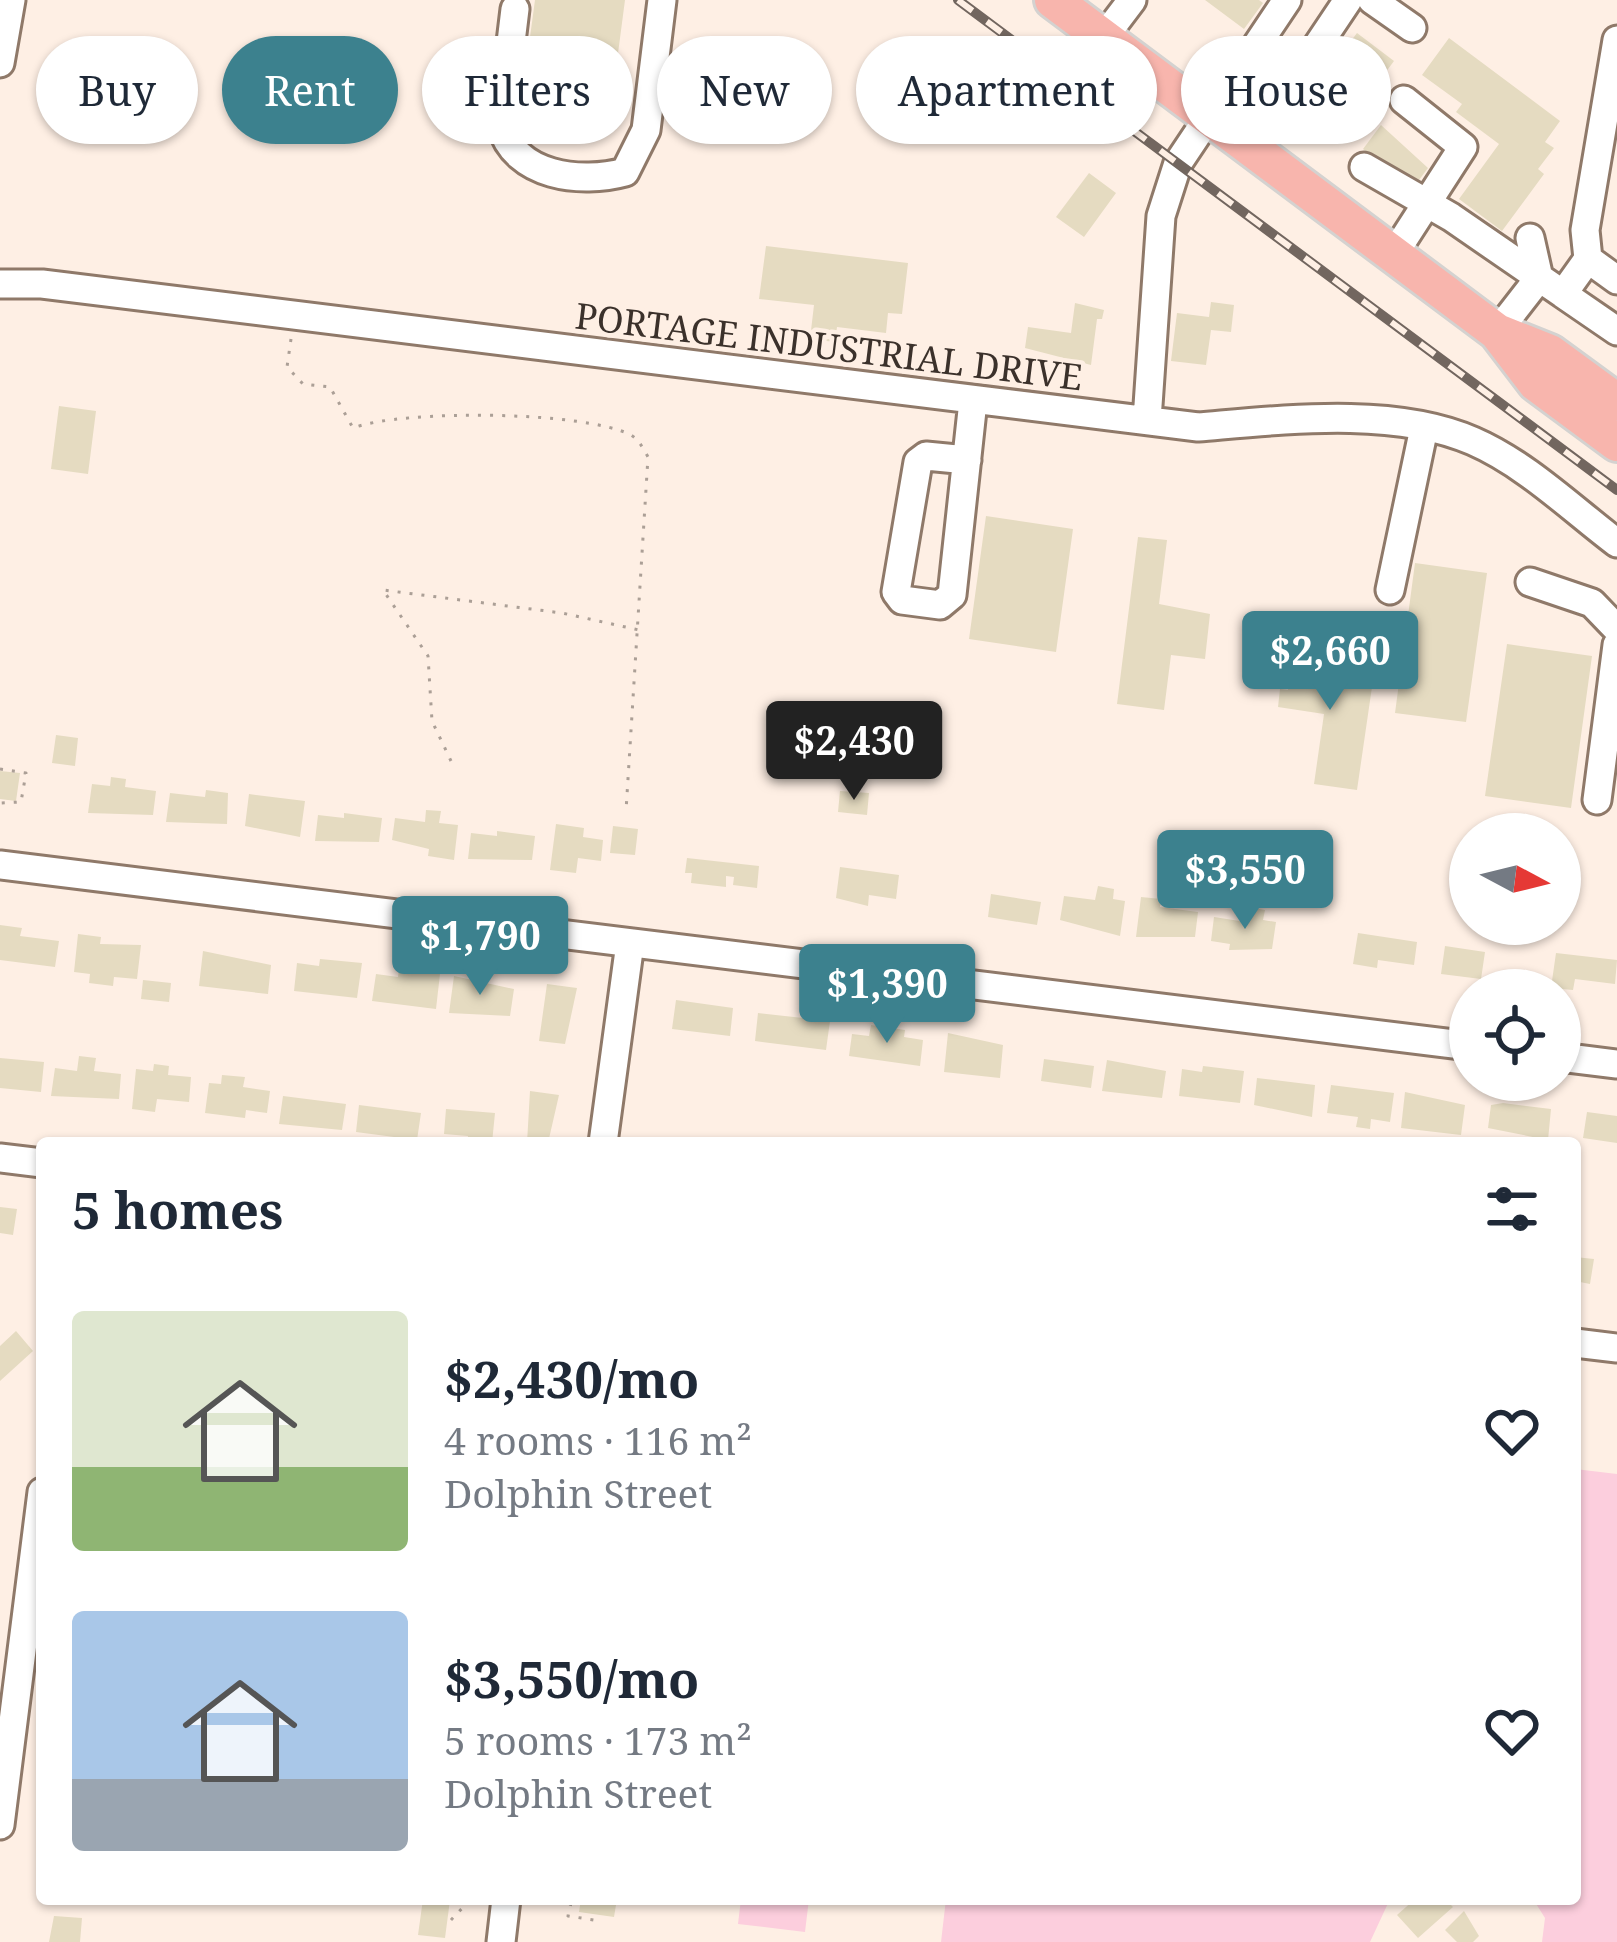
<!DOCTYPE html>
<html lang="en">
<head>
<meta charset="utf-8">
<style>
  :root { --surface:#fff; --page:#f6f6f7; --text:#1f2937; --muted:#747a83; --accent:#3c818e }
  body { margin:0; font-family:"Noto Serif",serif; background:var(--page); color:var(--text); height:100vh; display:flex; flex-direction:column; font-size:45px; white-space:nowrap }
  * { box-sizing:border-box; margin:0 }
  p { font-size:39px; color:var(--muted) }
  .icon { flex:none; width:66px; height:66px; fill:none; stroke:currentColor; stroke-width:2; stroke-linecap:round; stroke-linejoin:round }
  .map { position:relative; flex:1; overflow:hidden }
  .details { position:absolute; left:36px; top:1137px; width:1545px; height:768px; display:flex; flex-direction:column; background:var(--surface); border-radius:12px; box-shadow:0 3px 9px #0004 }
  .details>* { flex:none }
  .top-card { position:absolute; left:36px; top:36px; width:1545px; height:108px; display:flex; gap:24px }
  .needle { width:78px; rotate:97deg }
  .controls { position:absolute; left:1449px; top:813px; display:grid; gap:24px }
  .controls a { display:grid; place-items:center; width:132px; height:132px; border-radius:50%; background:var(--surface); box-shadow:0 3px 9px #0004; font-size:60px }
  .price { position:absolute; translate:-50% -102px; padding:0 27px; border-radius:12px; background:var(--accent); color:#fff; font-size:39px; line-height:78px; filter:drop-shadow(0 3px 6px #0008) }
  .price::after { content:''; position:absolute; left:50%; top:72px; width:36px; height:27px; margin-left:-18px; background:inherit; clip-path:polygon(0 0,100% 0,50% 100%) }
  .price.current { background:#222; color:#fff }
  ul { padding:0; list-style:none }
  li { display:flex; align-items:center; gap:36px; height:300px; padding:0 36px }
  li span { display:grid; place-items:center; flex:none; width:336px; height:240px; border-radius:12px; color:#555 }
  li>.icon { margin-inline-start:auto }
  span .icon { width:144px; height:144px; fill:#fffc; stroke-width:1 }
  li b { font-size:51px }
  h2 { display:flex; justify-content:space-between; align-items:center; height:144px; padding:0 36px; font-size:51px }
  .chip { padding:0 42px; border-radius:54px; background:var(--surface); box-shadow:0 3px 9px #0004; font-size:42px; line-height:108px }
  .chip.current { background:var(--accent); color:#fff }
  .map>svg:first-child { display:block }
  .green { fill:#fccedd }
  .building { fill:#e5dbc1 }
  .lines { fill:none; stroke-linecap:round; stroke-linejoin:round }
  .minor-casing { stroke:#8f7969; stroke-width:33 }
  .major-casing { stroke:#d4d2d0; stroke-width:42 }
  .path { stroke:#ab9f96; stroke-width:3; stroke-dasharray:3 9; stroke-linecap:butt }
  .minor { stroke:#fff; stroke-width:27 }
  .major { stroke:#f8b5ad; stroke-width:36 }
  .rail-casing { stroke:#72665f; stroke-width:10 }
  .rail { stroke:#feefe4; stroke-width:6; stroke-dasharray:18; stroke-linecap:butt }
  .labels { text-anchor:middle; dominant-baseline:central; stroke-width:9; stroke-linejoin:round; paint-order:stroke }
  .street-label { font-size:36px; fill:#3b312b; stroke:#feefe4 }
</style>
</head>
<body>
<div class="map">
<svg width="1617" height="1942" viewBox="0 0 1617 1942">
  <rect width="100%" height="100%" fill="#feefe4"/>
  <path class="green" d="M1575 1469 1617 1474V1942H1542L1545 1918 1533 1899H1575Z
    M741 1899H809L805 1932 738 1924Z
    M946 1899H1390L1370 1942H941Z"/>
  <path class="building" d="M535 0H625L609 122 520 111Z
    M1205 0H1259L1263 3 1244 29Z
    M1357 33 1394 61 1338 136 1300 108Z
    M1449 38 1560 121 1545 142 1554 148 1538 169 1544 174 1502 231 1459 199 1499 144 1456 112 1462 104 1422 75Z
    M1381 125 1428 168 1413 188 1363 149Z
    M1089 173 1116 193 1084 237 1056 217Z
    M766 246 908 263 902 314 888 313 886 333 837 327 835 342 810 339 814 305 759 299Z
    M1211 302 1234 305 1231 332 1211 330 1206 365 1171 361 1177 313 1209 317Z
    M1075 303 1104 310 1102 319H1097L1091 365 1025 348 1028 327 1071 333Z
    M59 406 96 411 88 474 51 469Z
    M986 516 1073 529 1056 652 969 639Z
    M1138 537 1167 540 1159 604 1210 614 1205 659 1171 655 1164 710 1117 704Z
    M1415 563 1487 573 1466 722 1395 713Z
    M1295 641 1336 647 1332 681 1372 687 1357 790 1314 784 1324 714 1278 707 1280 689 1288 690Z
    M1507 644 1592 656 1571 808 1485 796Z
    M56 735 78 738 75 766 52 763Z
    M0 771 20 773 16 801 0 799Z
    M111 777 126 779 125 787 156 791 153 815 88 813 92 784 110 786Z
    M206 790 228 793 227 824 166 822 170 793 205 797Z
    M840 791 869 793 867 815 838 812Z
    M249 794 305 801 300 837 245 826Z
    M426 810 441 811 439 823 458 825 454 860 428 856 429 849 392 840 395 818 425 822Z
    M344 813 382 818 379 842 315 841 318 815 344 818Z
    M556 824 584 828 583 837 603 840 601 861 578 858 576 873 550 870Z
    M613 826 638 829 635 855 610 853Z
    M497 831 535 836 532 860 468 859 471 833 497 836Z
    M687 858 759 866 757 888 733 885 734 877 726 876V887L691 883 692 873H685Z
    M840 867 899 875 896 899 869 895 868 906 836 898Z
    M1098 886 1114 889 1113 899 1125 901 1120 936 1060 920 1064 896 1095 900Z
    M991 894 1041 902 1037 925 988 917Z
    M1141 897 1161 899 1160 907 1198 912 1195 937H1136Z
    M1248 907 1265 910 1263 920 1276 922 1272 949 1229 950 1230 944 1211 941 1214 917 1246 922Z
    M0 925 22 928 20 936 59 941 55 967 0 960Z
    M1358 933 1417 942 1414 965 1378 960 1377 968 1353 964Z
    M78 934 101 937 100 944 141 945 137 979 114 977 113 986 89 983 90 974 74 972Z
    M1445 946 1485 952 1481 979 1441 974Z
    M203 951 271 965 268 994 199 986Z
    M1556 953 1617 960 1615 984 1575 979 1573 990 1551 988Z
    M320 959 362 963 357 998 294 991 297 963 319 966Z
    M399 969 440 974 436 1009 372 1001 376 974 398 977Z
    M454 976 514 989 510 1016 449 1013Z
    M143 980 171 983 169 1002 141 999Z
    M547 984 577 988 565 1044 539 1041Z
    M676 1000 733 1008 730 1036 672 1029Z
    M758 1013 830 1021 826 1050 755 1041Z
    M871 1025 905 1030 904 1037 923 1040 920 1066 849 1056 852 1034 869 1036Z
    M948 1033 1003 1045 1000 1078 944 1072Z
    M79 1056 96 1058 94 1071 121 1074 119 1099 51 1096 55 1068 77 1071Z
    M0 1058 44 1062 41 1092 0 1088Z
    M1044 1059 1094 1066 1091 1088 1041 1081Z
    M1107 1060 1166 1071 1162 1098 1102 1091Z
    M154 1064 169 1066 168 1075 191 1077 189 1102 157 1099 155 1112 132 1109 136 1069 153 1071Z
    M1203 1066 1244 1071 1240 1103 1179 1096 1182 1069 1202 1072Z
    M222 1075 245 1077 243 1087 270 1091 267 1113 246 1110 245 1118 205 1113 209 1083 221 1084Z
    M1257 1078 1315 1085 1312 1117 1254 1105Z
    M1331 1085 1394 1093 1390 1122 1371 1119 1370 1129 1356 1127 1358 1117 1327 1113Z
    M530 1091 559 1095 548 1143H527Z
    M1405 1092 1465 1105 1461 1135 1401 1128Z
    M283 1096 346 1104 342 1130 279 1124Z
    M1503 1103 1551 1109 1548 1140 1488 1128 1491 1105Z
    M359 1105 421 1113 417 1140 356 1132Z
    M446 1109 495 1113 492 1143H467L468 1136 444 1134Z
    M1587 1112 1617 1116V1143L1583 1138Z
    M0 1207 17 1209 13 1235 0 1233Z
    M1575 1257 1594 1259 1590 1284 1575 1281Z
    M16 1331 33 1351 0 1381V1346Z
    M423 1899 450 1900 445 1938 418 1935Z
    M581 1899H617L614 1917 579 1912Z
    M1415 1899H1445L1453 1907 1418 1938 1397 1915Z
    M1464 1911 1479 1936 1473 1942H1457L1445 1930Z
    M54 1916 82 1918 80 1942H49Z"/>
  <g class="lines">
    <g class="minor-casing">
      <path id="minor" d="M1372 0 1412 28
        M515 9 501 125C515 177 581 184 625 172L646 130 662 0
        M1104 37 1132 0
        M0 63 11 0
        M1251 145 1348 0
        M1364 167 1451 217 1563 294 1588 259 1585 230 1617 40
        M1394 254 1463 147 1404 100
        M1588 259 1617 280
        M0 284H42L1198 427C1282 420 1394 406 1473 441 1526 464 1572 509 1617 543
        M1563 294 1617 331
        M1497 332 1539 278 1530 238
        M1147 420 1161 216 1178 163 1287 0
        M967 460 926 456 918 462 896 592 902 600 940 605 952 595 973 401
        M1530 582 1592 603 1617 629
        M1390 590 1424 428
        M1597 800 1617 645
        M0 865 1470 1046
        M1560 1057 1617 1064
        M603 1143 630 943
        M0 1158 42 1163
        M1575 1343 1617 1348
        M0 1825 42 1492
        M501 1942 506 1899"/>
    </g>
    <g class="major-casing">
      <path id="major" d="M1053 0 1497 332 1536 383 1617 443
        M1497 332 1550 353 1617 402"/>
    </g>
    <path class="path" d="M291 339 287 367 303 384 330 387 353 428C403 409 585 411 631 435 639 440 643 448 648 457L626 811
      M451 761 432 721 428 656 383 590 562 613 639 630
      M0 769 26 773 21 802 0 803
      M571 1903 568 1916 594 1920
      M451 1920 471 1899"/>
    <use href="#minor" class="minor"/>
    <use href="#major" class="major"/>
    <g class="rail-casing">
      <path id="rail" d="M958 0 1617 490"/>
    </g>
    <use href="#rail" class="rail"/>
  </g>
  <g class="labels">
    <g class="street-label">
      <text transform="translate(829 346) rotate(7)">PORTAGE INDUSTRIAL DRIVE</text>
    </g>
  </g>
</svg>
<div class="controls">
<a><svg class="needle" viewBox="-14 -14 28 28"><path d="M0-13l5 13h-10z" fill="#e53935"/><path d="M0 13l5-13h-10z" fill="#747a83"/></svg></a>
<a><svg class="icon" aria-label="locate" viewBox="0 0 24 24"><circle cx="12" cy="12" r="6"/><path d="M12 2v4M12 18v4M2 12h4M18 12h4"/></svg></a>
</div>
<b class="price" style="left:1330px;top:713px">$2,660</b>
<b class="price current" style="left:854px;top:803px">$2,430</b>
<b class="price" style="left:1245px;top:932px">$3,550</b>
<b class="price" style="left:480px;top:998px">$1,790</b>
<b class="price" style="left:887px;top:1046px">$1,390</b>
<div class="top-card">
<a class="chip">Buy</a>
<a class="chip current">Rent</a>
<a class="chip">Filters</a>
<a class="chip">New</a>
<a class="chip">Apartment</a>
<a class="chip">House</a>
</div>
<section class="details">
<h2>5 homes<svg class="icon" aria-label="filters" viewBox="0 0 24 24"><path d="M4 7h16M4 17h16"/><circle cx="9" cy="7" r="2"/><circle cx="15" cy="17" r="2"/></svg></h2>
<ul>
<li><span style="background:linear-gradient(#dfe7d0 65%,#8fb573 0)"><svg class="icon" aria-label="home" viewBox="0 0 24 24"><path d="M3 11l9-7 9 7M6 9v11h12V9"/></svg></span><div><b>$2,430/mo</b><p>4 rooms · 116 m²</p><p>Dolphin Street</p></div><svg class="icon" aria-label="heart" viewBox="0 0 24 24"><path d="M12 20l-8-8c-3-5 5-10 8-4 3-6 11-1 8 4z"/></svg></li>
<li><span style="background:linear-gradient(#a9c7e8 70%,#9aa5b1 0)"><svg class="icon" aria-label="home" viewBox="0 0 24 24"><path d="M3 11l9-7 9 7M6 9v11h12V9"/></svg></span><div><b>$3,550/mo</b><p>5 rooms · 173 m²</p><p>Dolphin Street</p></div><svg class="icon" aria-label="heart" viewBox="0 0 24 24"><path d="M12 20l-8-8c-3-5 5-10 8-4 3-6 11-1 8 4z"/></svg></li>
</ul>
</section>
</div>
</body>
</html>
